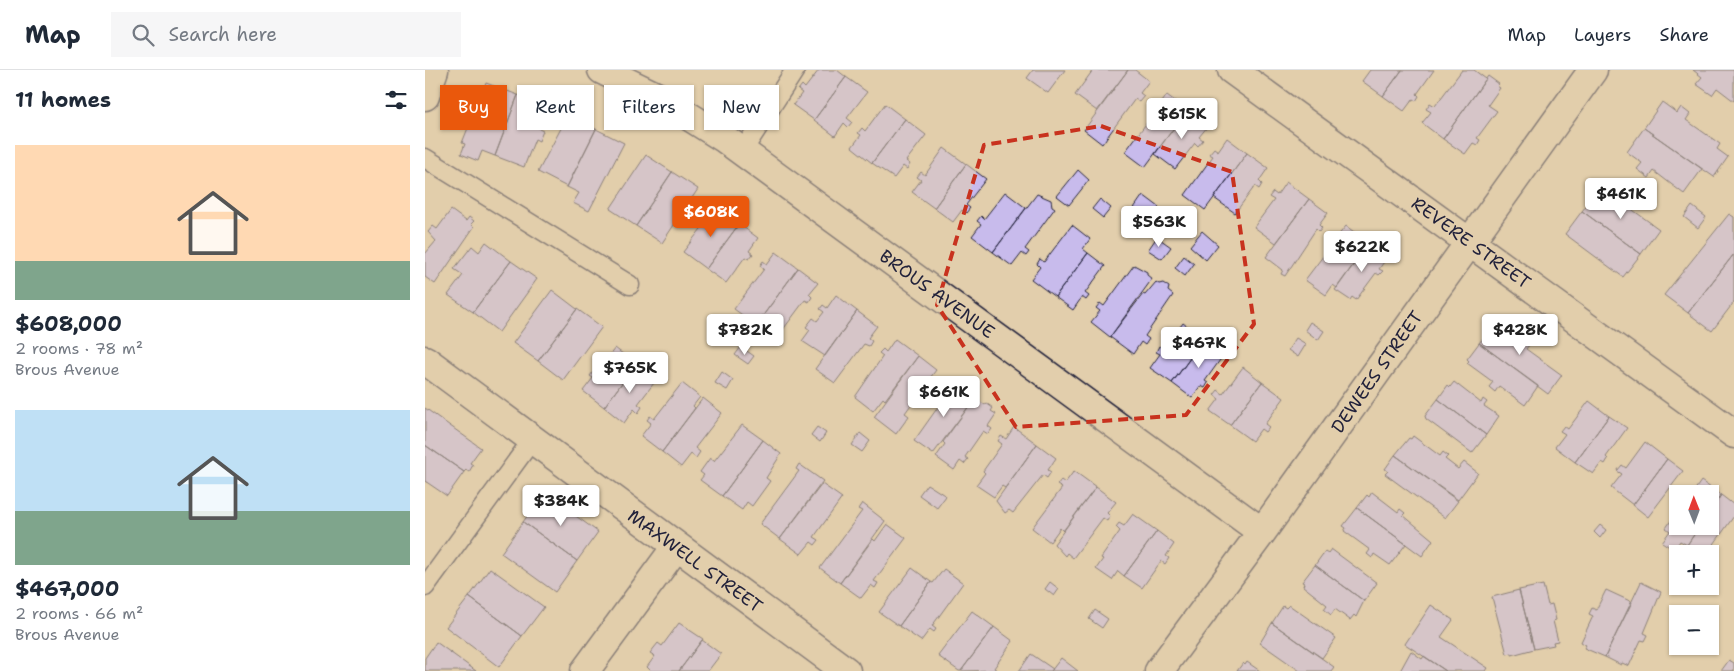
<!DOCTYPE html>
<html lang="en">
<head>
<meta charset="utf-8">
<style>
  :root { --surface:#fff; --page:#f6f6f7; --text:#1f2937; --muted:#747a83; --line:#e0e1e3; --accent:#ea580c }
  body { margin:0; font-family:"Shantell Sans",sans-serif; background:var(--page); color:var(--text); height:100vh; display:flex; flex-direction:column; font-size:19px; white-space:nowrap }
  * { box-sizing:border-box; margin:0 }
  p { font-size:16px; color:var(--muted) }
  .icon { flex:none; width:28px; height:28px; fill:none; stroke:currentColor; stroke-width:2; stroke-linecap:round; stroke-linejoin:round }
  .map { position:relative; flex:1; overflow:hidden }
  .side { display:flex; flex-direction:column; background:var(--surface); width:425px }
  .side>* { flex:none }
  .guide { position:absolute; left:15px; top:15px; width:475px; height:45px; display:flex; gap:10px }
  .needle { width:32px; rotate:359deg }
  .controls { position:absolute; left:1244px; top:415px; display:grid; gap:10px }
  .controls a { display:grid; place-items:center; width:50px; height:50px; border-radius:0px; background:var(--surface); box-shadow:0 1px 4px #0004; font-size:25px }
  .price { position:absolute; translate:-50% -42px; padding:0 11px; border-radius:5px; background:#fff; color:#222; font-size:16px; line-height:32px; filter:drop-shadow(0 1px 2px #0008) }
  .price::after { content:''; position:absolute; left:50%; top:30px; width:15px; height:11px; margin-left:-8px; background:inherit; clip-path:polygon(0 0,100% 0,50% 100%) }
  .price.on { background:var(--accent); color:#fff }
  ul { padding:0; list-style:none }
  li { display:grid; align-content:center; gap:10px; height:265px; padding:0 15px }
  li span { display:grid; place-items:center; height:155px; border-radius:0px; color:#555 }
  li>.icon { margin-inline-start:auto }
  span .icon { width:90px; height:90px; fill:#fffc; stroke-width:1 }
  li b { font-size:21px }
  h2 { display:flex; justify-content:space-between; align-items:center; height:60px; padding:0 15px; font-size:21px }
  .tag { padding:0 18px; border-radius:0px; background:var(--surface); box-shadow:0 1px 4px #0004; font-size:18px; line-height:45px }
  .tag.on { background:var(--accent); color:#fff }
  header { display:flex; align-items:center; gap:30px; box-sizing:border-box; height:70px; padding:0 25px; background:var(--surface); border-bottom:1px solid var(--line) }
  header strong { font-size:24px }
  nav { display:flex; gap:28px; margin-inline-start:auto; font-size:18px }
  .search { width:350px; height:45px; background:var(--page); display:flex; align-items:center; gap:12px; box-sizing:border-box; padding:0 18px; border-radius:0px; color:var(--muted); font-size:19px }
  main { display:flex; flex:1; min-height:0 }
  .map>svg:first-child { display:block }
  .building { fill:#c8bbec; stroke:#22223b }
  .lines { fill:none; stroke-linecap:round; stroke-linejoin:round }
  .service-casing { stroke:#22223b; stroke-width:21 }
  .minor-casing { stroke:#22223b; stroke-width:31 }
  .service { stroke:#e2ceac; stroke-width:18 }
  .minor { stroke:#e2ceac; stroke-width:28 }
  .marked { fill:none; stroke:#c8321e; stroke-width:4; stroke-dasharray:10 6; stroke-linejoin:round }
  .labels { text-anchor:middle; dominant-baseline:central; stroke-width:5; stroke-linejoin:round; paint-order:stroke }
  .street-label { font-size:18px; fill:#22223b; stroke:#e2ceac }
</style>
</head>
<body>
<header>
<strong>Map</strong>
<div class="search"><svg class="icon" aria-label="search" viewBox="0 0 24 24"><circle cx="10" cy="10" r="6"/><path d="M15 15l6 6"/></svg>Search here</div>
<nav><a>Map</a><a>Layers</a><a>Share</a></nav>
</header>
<main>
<section class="side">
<h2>11 homes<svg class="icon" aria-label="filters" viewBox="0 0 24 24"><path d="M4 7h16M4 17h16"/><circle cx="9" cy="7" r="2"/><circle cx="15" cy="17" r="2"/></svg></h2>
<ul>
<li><span style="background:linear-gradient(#ffd9b3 75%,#7fa58c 0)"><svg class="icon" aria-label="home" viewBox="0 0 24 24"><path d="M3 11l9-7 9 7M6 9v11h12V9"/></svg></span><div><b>$608,000</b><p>2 rooms · 78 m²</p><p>Brous Avenue</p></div></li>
<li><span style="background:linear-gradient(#bfe0f5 65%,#7fa58c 0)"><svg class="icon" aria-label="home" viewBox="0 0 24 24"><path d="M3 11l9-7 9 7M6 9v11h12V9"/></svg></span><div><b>$467,000</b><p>2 rooms · 66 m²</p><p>Brous Avenue</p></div></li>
</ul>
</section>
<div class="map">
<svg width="1309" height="601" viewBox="0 0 1309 601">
  <rect width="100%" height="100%" fill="#e2ceac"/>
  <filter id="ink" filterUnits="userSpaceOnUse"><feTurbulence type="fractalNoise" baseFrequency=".02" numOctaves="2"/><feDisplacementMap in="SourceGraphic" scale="10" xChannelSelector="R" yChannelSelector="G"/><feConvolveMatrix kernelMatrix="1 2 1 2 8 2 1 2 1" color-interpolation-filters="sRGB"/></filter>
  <g filter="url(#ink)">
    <path class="building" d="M394 0H412L421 7 389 50 368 35 377 23 373 20 377 15 380 18Z
      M608 0H640L623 23 602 8Z
      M668 0H703L672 41 650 25Z
      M703 0H710L724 11 715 23 719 26 714 32 710 29 677 74 659 60Z
      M945 0H977L958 26 937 11Z
      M977 0H1009L992 24 994 26 991 31 988 29 979 41 958 26Z
      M1037 0H1049L1061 9 1018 69 997 53 1006 42 1001 39 1005 33 1010 36Z
      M1268 0H1309V31L1292 18 1287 25 1271 14 1277 7Z
      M1063 6 1074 14 1072 16 1075 18 1063 35 1072 41 1052 68 1055 70 1052 75 1048 73 1040 84 1018 69Z
      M421 7 442 22 422 48 427 52 423 57 419 53 410 66 389 50Z
      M61 13 93 25 70 86 57 81 53 91 36 84 40 74 37 73Z
      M93 25 123 36 114 59 118 61 114 71 110 69 99 97 70 86Z
      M742 25 762 40 720 97 700 82 729 43 725 40 728 34 733 38Z
      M1237 32 1252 43 1256 37 1265 44 1261 50 1295 74 1292 79 1303 87 1289 107 1219 58Z
      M460 34 480 49 447 93 427 77 436 65 433 63 437 58 440 61Z
      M762 40 783 56 774 67 778 70 773 76 770 73 750 99 730 84Z
      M143 45 171 59 142 117 113 102Z
      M480 49 501 65 481 91 485 94 482 99 478 96 469 108 447 93Z
      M1219 58 1277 99 1259 124 1229 101 1224 108 1212 99 1217 93 1202 82Z
      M171 59 199 73 164 141 148 133 154 123 142 117Z
      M802 68 822 83 780 140 760 125 788 86 784 84 789 78 793 81Z
      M519 78 541 94 509 138 487 122 496 110 492 107 496 102 500 105Z
      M822 83 843 98 834 111 837 114 834 119 830 116 810 143 789 128Z
      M221 85 247 102 211 156 185 139Z
      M541 94 561 109 541 135 545 138 541 143 537 140 528 152 509 138Z
      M653 100 664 110 644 135 632 126Z
      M247 102 273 119 237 173 211 156Z
      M861 112 884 129 851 173 829 157 849 130 844 127 848 122 852 125Z
      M1176 117 1234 159 1216 184 1157 141Z
      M580 122 601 138 568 182 547 166 556 154 552 151 556 146 559 149Z
      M612 124 626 130 627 136 630 138 600 179 604 182 601 186 597 183 587 196 568 182Z
      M718 125 734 137 725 149 709 138Z
      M675 129 686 138 678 148 667 139Z
      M884 129 903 143 894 155 897 158 894 162 891 159 860 206 856 204 858 200 841 187Z
      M1267 136 1281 147 1273 158 1259 147Z
      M292 138 314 154 281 199 258 182 279 155 275 152 279 147 282 150Z
      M26 140 41 151 44 147 49 151 46 154 49 157 10 214 0 207V184L11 171 3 162 8 156 12 159Z
      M1157 141 1216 184 1198 207 1140 164Z
      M1304 144 1309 147V184L1263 243 1239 225Z
      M314 154 333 168 324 181 328 184 324 189 320 187 301 213 281 199Z
      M647 155 665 169 658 179 663 183 630 227 606 209 615 197 612 194 615 189 619 192Z
      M921 156 944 173 912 218 908 215 901 225 880 210 908 173 905 171 908 166 911 168Z
      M777 161 793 175 781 190 765 176Z
      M732 167 746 177 737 189 723 180Z
      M61 172 86 191 48 242 23 225 38 205 29 199 47 176 54 182Z
      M944 173 963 186 954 199 958 201 954 205 951 203 931 230 927 227 925 230 910 220Z
      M351 182 373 198 331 255 309 239 339 199 335 196 338 191 342 194Z
      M663 183 680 196 660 223 664 226 661 230 657 227 648 240 630 227Z
      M1309 184V232L1287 261 1263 243Z
      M759 186 769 194 760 206 750 198Z
      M86 191 112 209 74 262 48 242Z
      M709 195 722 202V205L727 209 685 267 666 252 675 241 671 238 675 233 679 236Z
      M373 198 393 213 384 224 387 227 384 232 380 230 351 269 331 255Z
      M731 212 734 214 738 213 744 217 743 221 748 225 720 266 724 269 720 275 716 272 708 284 685 267 718 224 720 225Z
      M127 220 152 239 113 291 88 273Z
      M411 225 432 241 400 286 377 271 385 260 381 257 388 248 392 251 399 242 395 239 398 235 402 238Z
      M152 239 177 257 138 310 113 291Z
      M432 241 452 256 443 268 447 271 444 276 439 274 410 313 390 299Z
      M1074 249 1096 266 1095 268 1104 275 1101 279 1137 305 1123 324 1054 273Z
      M885 252 899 261 893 270 880 260Z
      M758 253 779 269 747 313 725 298 735 284 731 282 734 276 739 279Z
      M871 268 881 274 873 287 863 280Z
      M470 269 493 286 460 330 458 328 448 341 430 327 458 286 454 283 458 279 461 282Z
      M779 269 800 283 780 311 783 313 780 318 776 316 767 328 747 313Z
      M1054 273 1113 316 1100 335 1074 316 1070 322 1064 317 1068 312 1042 293 1044 291 1042 289Z
      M316 277 329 286 323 294 310 285Z
      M190 278 211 294 179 337 158 321 168 308 165 306 168 302 170 304Z
      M493 286 511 300 502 312 507 315 504 320 499 317 480 343 484 346 471 364 449 347Z
      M211 294 232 309 213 334 217 337 213 343 209 339 199 353 179 337Z
      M818 297 837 312 805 355 785 341 794 329 789 325 793 320 798 324Z
      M297 302 308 310 302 320 290 313Z
      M837 312 859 328 840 354 844 357 840 362 836 359 827 371 805 355Z
      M1029 312 1056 333 1058 329 1062 332 1059 336 1074 346 1061 365 1013 329 1023 315 1025 317Z
      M257 313 275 327 268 336 270 338 237 382 216 366 226 353 222 350 225 346 229 349Z
      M530 313 550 328 508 384 489 371 518 330 514 327 517 322 521 325Z
      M278 328 297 343 270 378 275 382 271 388 266 384 256 397 237 382Z
      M550 328 560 335 561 333 568 338 566 341 571 344 563 356 567 359 563 364 558 361 540 387 543 389 539 394 535 391 529 400 511 387 520 374 518 372Z
      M1013 329 1061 365 1047 383 1001 349 1000 346Z
      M1164 331 1184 346 1150 392 1130 377 1140 364 1135 361 1139 356 1143 359Z
      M0 338 56 378 45 393 48 395 44 402 41 400 39 402 0 375Z
      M1184 346 1202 358 1181 387 1183 389 1180 394 1177 392 1168 404 1150 392Z
      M317 355 338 370 297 426 275 410 279 405 275 402 285 388 289 391Z
      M392 357 401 363 395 372 386 365Z
      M589 357 612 374 580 418 577 416 569 427 551 415 560 403 558 401 577 374 573 371 576 366 581 369Z
      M435 363 445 371 437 382 427 375Z
      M988 366 1015 386 1018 382 1023 386 1020 389 1033 399 1039 392 1053 403 1033 430 970 385 984 368 986 369Z
      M338 370 356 384 341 408 345 411 327 436 322 432 317 440 297 426Z
      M1220 372 1242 389 1208 435 1186 418 1197 404 1192 401 1197 395 1201 398Z
      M612 374 631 388 623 400 626 402 622 408 618 405 588 443 584 440 580 443 571 431Z
      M0 375 39 402 22 426 0 411Z
      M970 385 1033 431 1020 448 960 404 963 401 960 399Z
      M1242 389 1258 401 1223 447 1208 435Z
      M374 394 398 411 355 469 335 454 374 401 371 399Z
      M649 401 671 417 638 461 635 458 625 472 607 458 637 418 632 415 636 410 640 413Z
      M1276 411 1296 425 1285 442V424H1267Z
      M397 414 417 428 389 467 394 470 390 475 386 472 376 484 355 469Z
      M502 414 521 426 512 438 494 425Z
      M671 417 691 432 682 443 685 446 682 451 678 448 648 488 642 483 640 486 629 474Z
      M947 422 973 442 975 439 980 443 978 445 1008 470 997 486 932 438 942 425 944 427Z
      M119 423 173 462 152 491 98 452Z
      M1296 425 1309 435V446L1282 484 1275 481 1273 484 1262 475 1275 456H1285V442Z
      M437 433 460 451 415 513 395 498 437 441 433 439Z
      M1252 436V456H1275L1262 475 1255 471 1249 480 1237 472 1245 461 1241 458 1251 443 1248 441Z
      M932 438 981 474 965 495 949 484 947 488 942 484 945 480 919 461 921 458 918 456Z
      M708 444 732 461 699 506 693 501 687 510 671 499 678 489 676 488 695 461 691 457 694 453 699 456Z
      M98 452 152 491 130 522 76 483Z
      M462 454 481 468 449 511 453 513 450 518 446 515 436 528 415 513 448 469 450 471Z
      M1175 455 1181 460 1175 468 1169 462Z
      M732 461 749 474 741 486 744 488 740 494 736 491 717 518 699 506Z
      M906 479 952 513 939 531 890 495 900 481 903 483Z
      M890 495 939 531 931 547 929 545 925 550 910 539 906 545 899 539 902 535 878 516 879 513 877 512Z
      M65 498 119 537 97 566 44 527Z
      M487 498 506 512 474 556 454 542Z
      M519 499 538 513 507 556 511 559 509 562 505 559 496 571 474 556 506 512 508 513Z
      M625 512 634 519 629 526 620 519Z
      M1216 512 1236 522 1219 563 1223 565 1220 571 1216 570 1204 596 1197 593 1196 595 1180 587Z
      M1118 515 1123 535 1127 534 1131 550 1128 551 1133 571 1128 572 1129 575 1109 579 1094 520Z
      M1094 520 1109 579 1087 585V583L1082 584 1067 527Z
      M1181 520 1207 532 1180 587 1159 578 1161 575 1156 572 1168 546 1164 544 1167 538 1171 540Z
      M44 527 97 566 74 597 21 557Z
      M864 535 911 568 897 588 847 553 858 536 861 538Z
      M1006 535 1028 550 1016 567 1063 598 1061 601H1021L980 574Z
      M670 540 683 549 677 558 664 549Z
      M547 541 569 557 536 601H534L513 586Z
      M254 553 278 569 254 601H226L222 597 230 586 225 583 233 573 237 576Z
      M847 553 909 597 906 601H875L835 573Z
      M569 557 588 571 569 598 572 600 536 601Z
      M277 570 296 584 283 601H254Z
      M11 572 51 601H0V588Z
      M986 581 997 589 999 586 1021 601H975Z
      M606 584 628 599 626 601H594Z
      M636 588 653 601H626Z
      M1304 590 1309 593V601H1296Z
      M822 592 835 601H812L818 593 820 595Z"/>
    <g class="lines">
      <g class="service-casing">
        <path id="service" d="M317 82 370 0
          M0 88 205 215
          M0 517 107 370"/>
      </g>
      <g class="minor-casing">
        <path id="minor" d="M177 0 235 28 300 69 837 462
          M807 0 1309 364
          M0 26 9 0
          M0 290 421 601
          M160 601 251 477
          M734 601 837 462 1168 0"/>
      </g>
      <use href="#service" class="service"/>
      <use href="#minor" class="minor"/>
    </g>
  </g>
  <path d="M0 0H1309V601H0ZM676 56 807 102 829 254 761 345 591 357 512 235 559 75Z" fill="#e2ceac" fill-opacity=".55" fill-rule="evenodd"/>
  <path class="marked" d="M676 56 807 102 829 254 761 345 591 357 512 235 559 75Z"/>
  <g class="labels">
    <g class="street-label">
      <text transform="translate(1046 173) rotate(36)">REVERE STREET</text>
      <text transform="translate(512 224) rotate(36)">BROUS AVENUE</text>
      <text transform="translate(952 302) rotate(-55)">DEWEES STREET</text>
      <text transform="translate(270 491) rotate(36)">MAXWELL STREET</text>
    </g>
  </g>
</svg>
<div class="controls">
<a><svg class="needle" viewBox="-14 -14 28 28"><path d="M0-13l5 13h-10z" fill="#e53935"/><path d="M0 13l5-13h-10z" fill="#747a83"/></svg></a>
<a>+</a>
<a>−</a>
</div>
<b class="price" style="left:757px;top:70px">$615K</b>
<b class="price" style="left:1196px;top:150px">$461K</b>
<b class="price on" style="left:286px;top:168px">$608K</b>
<b class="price" style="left:734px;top:178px">$563K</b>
<b class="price" style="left:937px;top:203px">$622K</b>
<b class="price" style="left:320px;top:286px">$782K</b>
<b class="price" style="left:1095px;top:286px">$428K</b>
<b class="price" style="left:774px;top:299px">$467K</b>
<b class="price" style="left:205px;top:324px">$765K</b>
<b class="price" style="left:519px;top:348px">$661K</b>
<b class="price" style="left:136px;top:457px">$384K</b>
<div class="guide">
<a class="tag on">Buy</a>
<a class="tag">Rent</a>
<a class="tag">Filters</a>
<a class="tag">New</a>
</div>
</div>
</main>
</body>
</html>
